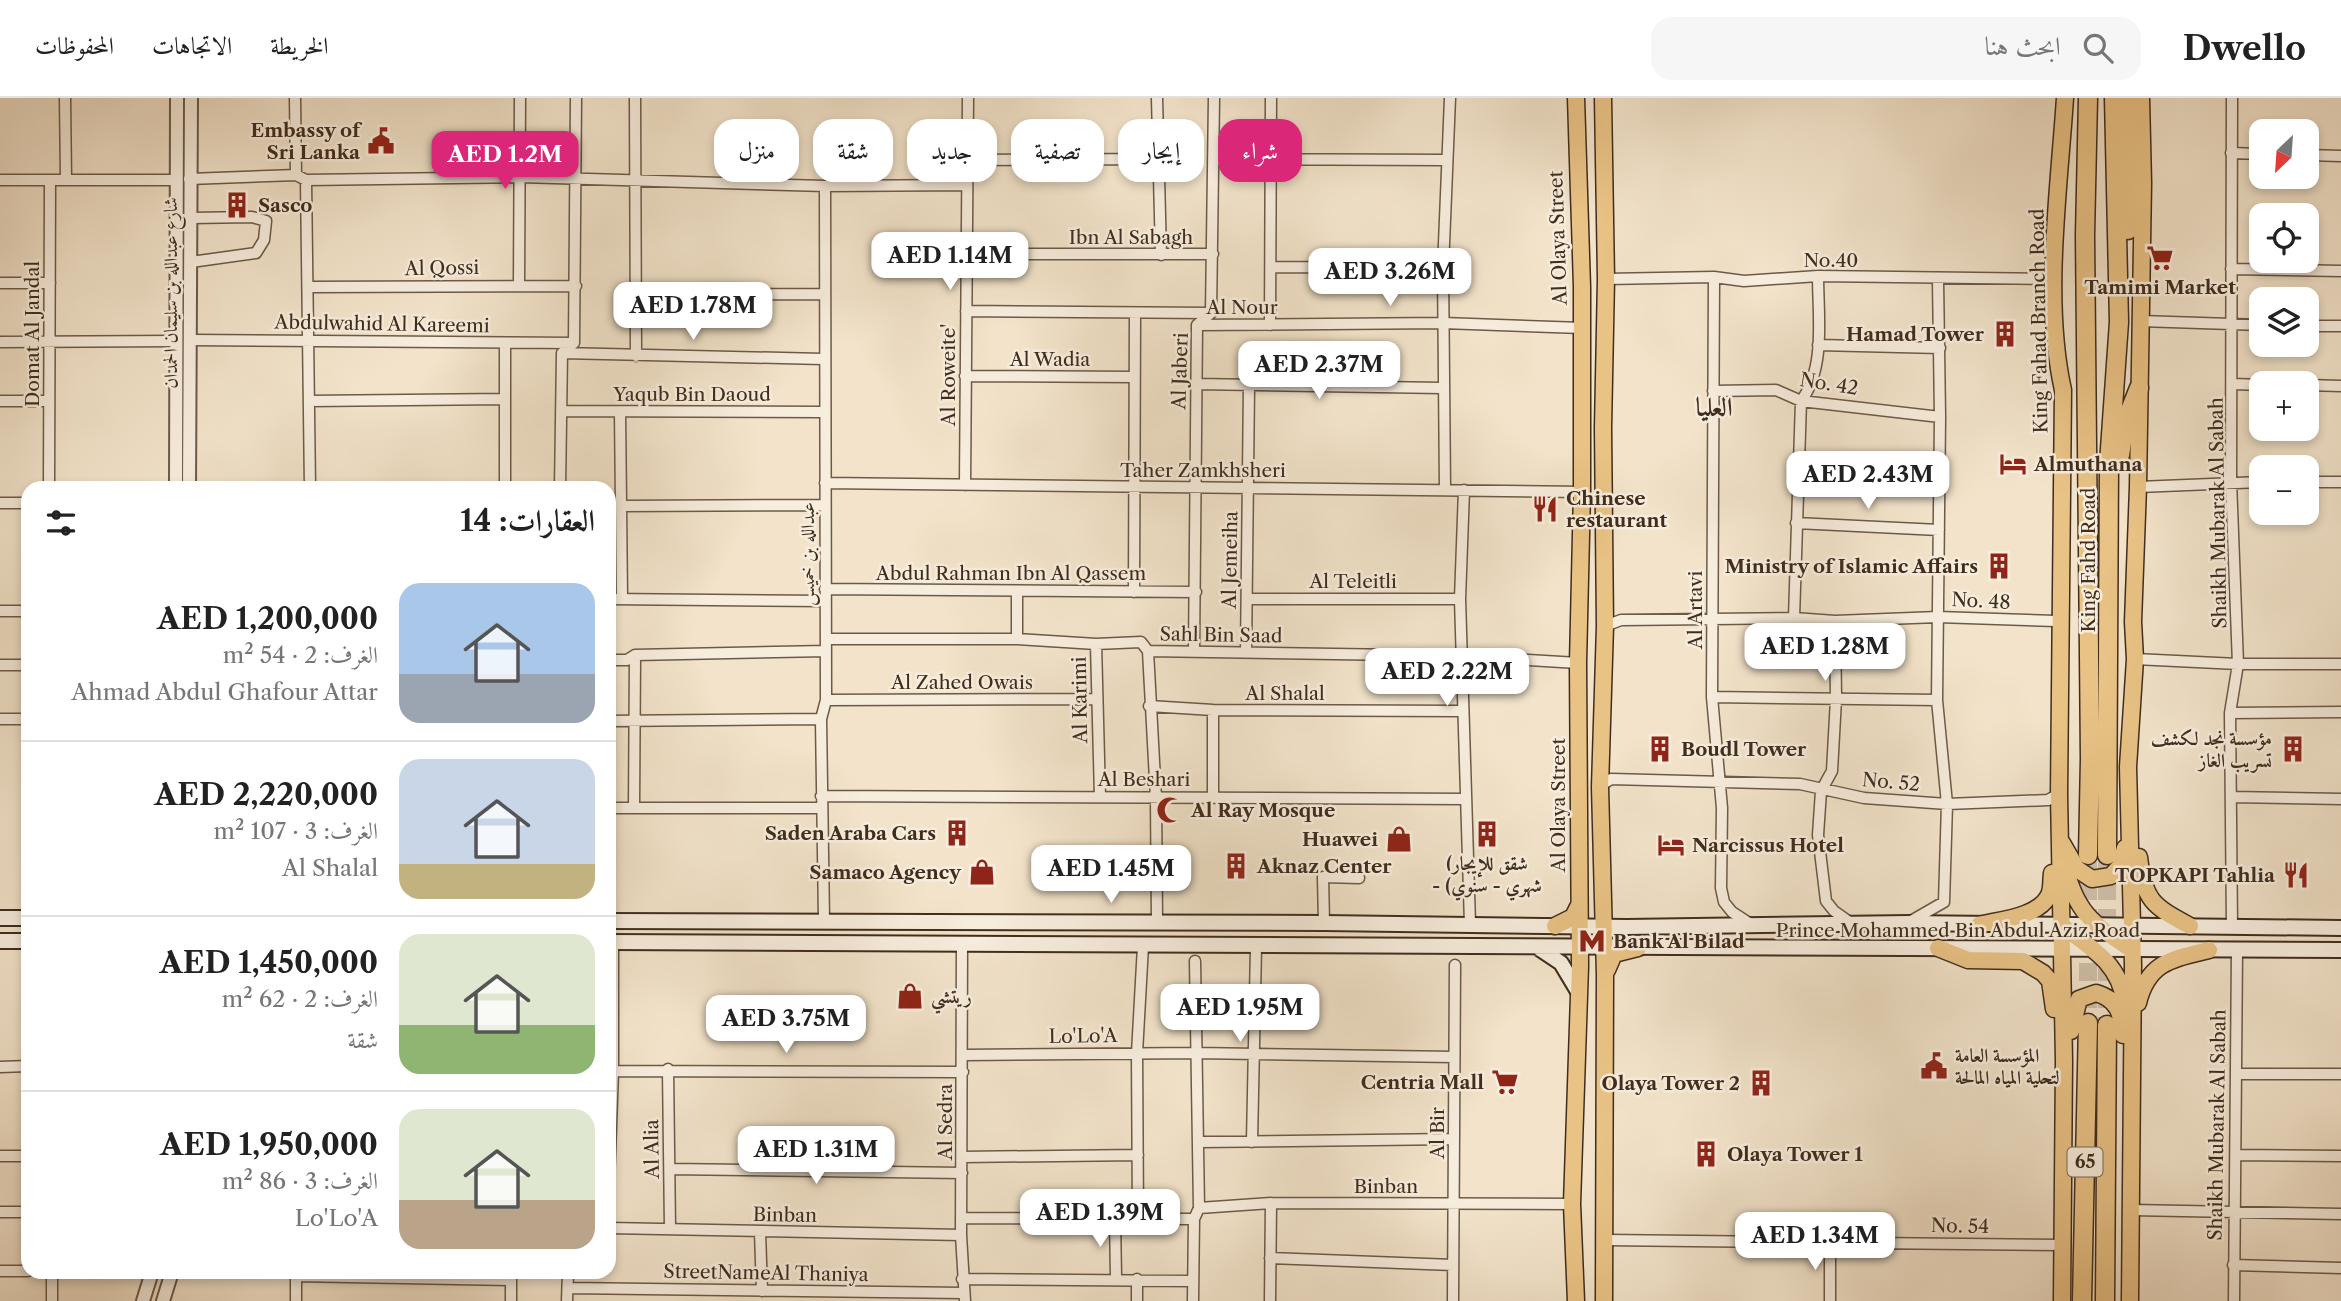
<!DOCTYPE html>
<html lang="ar">
<head>
<meta charset="utf-8">
<style>
  :root { --surface:#fff; --page:#f6f6f6; --text:#222; --muted:#767676; --line:#e0e0e0; --accent:#db2777 }
  body { margin:0; font-family:"Libre Caslon Text",Amiri,serif; background:var(--page); color:var(--text); direction:rtl; height:100vh; display:flex; flex-direction:column; font-size:26px; white-space:nowrap }
  * { box-sizing:border-box; margin:0 }
  p { font-size:23px; color:var(--muted) }
  .icon { flex:none; width:38px; height:38px; fill:none; stroke:currentColor; stroke-width:2; stroke-linecap:round; stroke-linejoin:round }
  .map { position:relative; flex:1; overflow:hidden; direction:ltr }
  .details { position:absolute; left:21px; top:383px; width:595px; height:798px; display:flex; flex-direction:column; background:var(--surface); border-radius:21px; box-shadow:0 4px 10px #0003; direction:rtl }
  .details>* { flex:none }
  .guide { position:absolute; left:637px; top:21px; width:665px; height:63px; direction:rtl; display:flex; gap:14px }
  .needle { width:46px; rotate:205deg }
  .fabs { position:absolute; left:2249px; top:21px; display:grid; gap:14px }
  .fabs a { display:grid; place-items:center; width:70px; height:70px; border-radius:14px; background:var(--surface); box-shadow:0 4px 10px #0003; font-size:35px }
  .price { position:absolute; translate:-50% -60px; padding:0 16px; border-radius:14px; background:#fff; color:#222; font-size:23px; line-height:46px; filter:drop-shadow(0 2px 4px #0008) }
  .price::after { content:''; position:absolute; left:50%; top:42px; width:21px; height:16px; margin-left:-10px; background:inherit; clip-path:polygon(0 0,100% 0,50% 100%) }
  .price.selected { background:var(--accent); color:#fff }
  ul { padding:0; list-style:none }
  li { display:flex; align-items:center; gap:21px; height:175px; padding:0 21px }
  li+li { border-top:2px solid var(--line) }
  li span { display:grid; place-items:center; flex:none; width:196px; height:140px; border-radius:21px; color:#555 }
  li>.icon { margin-inline-start:auto }
  span .icon { width:84px; height:84px; fill:#fffc; stroke-width:1 }
  li b { font-size:30px }
  h2 { display:flex; justify-content:space-between; align-items:center; height:84px; padding:0 21px; font-size:30px }
  .tag { padding:0 24px; border-radius:21px; background:var(--surface); box-shadow:0 4px 10px #0003; font-size:24px; line-height:63px }
  .tag.selected { background:var(--accent); color:#fff }
  header { display:flex; align-items:center; gap:42px; box-sizing:border-box; height:98px; padding:0 35px; background:var(--surface); border-bottom:2px solid var(--line) }
  header strong { font-size:33px }
  nav { display:flex; gap:38px; margin-inline-start:auto; font-size:24px }
  .search { width:490px; height:63px; background:var(--page); display:flex; align-items:center; gap:18px; box-sizing:border-box; padding:0 24px; border-radius:21px; color:var(--muted); font-size:26px }
  .map>svg:first-child { display:block }
  .lines { fill:none; stroke-linecap:round; stroke-linejoin:round }
  .motorway-tunnel { stroke:#cebfa8; stroke-width:18; stroke-dasharray:18 9; stroke-linecap:butt }
  .minor-casing { stroke:#6c5a49; stroke-width:13 }
  .tertiary-casing { stroke:#6c5a49; stroke-width:16 }
  .secondary-casing { stroke:#402d1e; stroke-width:18 }
  .primary-casing { stroke:#402d1e; stroke-width:19 }
  .motorway-casing { stroke:#402d1e; stroke-width:21 }
  .minor { stroke:#f7eddd; stroke-width:10 }
  .tertiary { stroke:#f7eddd; stroke-width:12 }
  .secondary { stroke:#f7eddd; stroke-width:14 }
  .primary { stroke:#e9c285; stroke-width:16 }
  .motorway { stroke:#e9c285; stroke-width:18 }
  .labels { text-anchor:middle; dominant-baseline:central; stroke-width:5; stroke-linejoin:round; paint-order:stroke }
  .shield { fill:#f7eddd; stroke:#776757; stroke-width:2 }
  .shield-label { font-size:18px; font-weight:bold; fill:#402d1e }
  .poi-label { font-size:19px; font-weight:bold; fill:#402d1e; stroke:#f7eddd; text-anchor:start }
  .street-label { font-size:19px; fill:#402d1e; stroke:#f7eddd }
  .district-label { font-size:26px; font-weight:bold; fill:#402d1e; stroke:#f7eddd }
</style>
</head>
<body>
<header>
<strong>Dwello</strong>
<div class="search"><svg class="icon" aria-label="search" viewBox="0 0 24 24"><circle cx="10" cy="10" r="6"/><path d="M15 15l6 6"/></svg>ابحث هنا</div>
<nav><a>الخريطة</a><a>الاتجاهات</a><a>المحفوظات</a></nav>
</header>
<div class="map">
<svg width="2341" height="1203" viewBox="0 0 2341 1203">
  <rect width="100%" height="100%" fill="#f2e3ca"/>
  <filter id="stains"><feTurbulence type="fractalNoise" baseFrequency=".00286" numOctaves="4"/><feColorMatrix values="0 0 0 0 .2 0 0 0 0 .09 0 0 0 0 .02 0 0 0 .5 -.17"/></filter>
  <radialGradient id="worn" r=".72"><stop offset=".6" stop-color="#630" stop-opacity="0"/><stop offset="1" stop-color="#630" stop-opacity=".3"/></radialGradient>
  <g class="lines">
    <path class="motorway-tunnel" d="M2088 757V925
      M2107 757V927"/>
    <g class="minor-casing">
      <path id="minor" d="M65 0 66 82
        M295 0 296 77
        M635 0 636 258
        M1157 0 1161 157
        M2231 55 2261 56
        M2306 57 2341 58
        M1213 61 1445 62
        M967 62 1159 61
        M189 81 296 77 306 82 521 79 825 88 967 87
        M0 82H175
        M306 82 310 390
        M966 156H1213
        M191 164 256 155 264 142 266 123 252 119 191 120
        M1271 169 1443 170
        M2231 171 2341 173
        M1714 179 1712 599 1722 710 1721 790 1724 804 1732 814 1752 827
        M1606 181 1714 179 1744 183 1818 178 2055 181
        M0 185H50
        M519 186 520 0
        M309 189 576 188
        M634 197 823 196
        M966 213 1211 215
        M2140 223 2261 227
        M1197 227 1443 225 1582 230
        M1270 227 1271 0
        M2306 228H2341
        M190 242 574 245
        M0 244 175 243
        M505 245V390
        M1818 247 1940 250
        M562 255 823 261
        M965 278 1134 279
        M1196 286 1442 290
        M2234 286 2261 287
        M2306 287 2341 288
        M1713 293 1776 292 1801 303 1940 319
        M0 303H49
        M309 303 504 301
        M561 313 823 314
        M620 314 622 501
        M2306 384H2341
        M825 385 1582 394
        M965 387 968 0
        M2138 389 2261 384
        M49 390 50 82
        M560 390 562 255 574 245 576 0
        M1445 392 1443 170 1450 0
        M1464 392 1460 501 1470 826
        M0 405H28
        M621 408 824 407
        M1796 425 1939 432
        M825 491 1196 494
        M1017 494V541
        M1134 494 1135 215
        M609 501 825 503
        M1247 501H1460
        M0 513H28
        M1794 520 1801 303C1826 270 1818 217 1818 178
        M1835 523 1836 601 1832 673 1821 693 1818 737 1826 803 1834 813 1851 825
        M1605 528 1621 522 1794 520 1835 523 1938 519 2056 523 2062 526
        M826 541H1017L1096 546 1141 544 1148 553
        M1096 546 1100 699
        M1148 553 1463 558 1578 565
        M1148 553 1156 700 1157 824
        M1194 553 1197 227 1211 215 1214 0
        M1246 554 1249 287
        M2135 561 2238 566H2341
        M609 562H627L635 557 826 553
        M0 567H28
        M1712 599 1937 602
        M826 602 1097 601
        M1149 608 1213 612 1463 613
        M1213 612V699
        M2230 615 2341 614
        M0 621H28
        M609 623 821 621
        M1600 688 1611 681 1800 686 1864 700 1947 706 2048 702 2059 696
        M821 698 1466 701
        M2232 699 2341 701
        M609 710H822
        M634 710 635 557
        M824 822 821 621 826 602 825 88
        M1911 823 1944 804 1947 706 1937 602 1940 319 1938 182
        M1324 825 1323 779 1359 780
        M2232 829 2230 615 2238 566 2231 383 2232 0
        M962 844 961 1137 965 1203
        M964 957 1197 955 1454 959
        M0 969 28 968
        M668 971 670 1131
        M609 973 963 974
        M2236 976H2341
        M1198 1044 1454 1041
        M1252 1044 1256 849
        M2236 1057 2341 1058
        M0 1058H28
        M963 1059 1138 1057
        M670 1071 962 1075
        M609 1085 613 973V844
        M1199 1110 1271 1105 1572 1106
        M2131 1112 2341 1116
        M0 1114H28
        M962 1120 1194 1121
        M1115 1120 1116 1180
        M1138 1121 1137 955 1143 848
        M609 1130 961 1137
        M760 1134 762 1193
        M1605 1142 2062 1147
        M1830 1144V1203
        M1270 1160 1453 1167
        M2233 1167 2341 1170
        M0 1173H28
        M296 1175V1203
        M296 1178 510 1182
        M962 1181 1193 1183
        M568 1190 964 1195
        M52 1203V1174
        M511 1203V1174
        M567 1203 568 1174
        M1137 1203V1181
        M1193 1203 1194 1121 1199 1110 1195 863
        M1270 1203 1271 1105
        M1453 1203 1455 867
        M2234 1203 2237 852"/>
    </g>
    <g class="tertiary-casing">
      <path id="tertiary" d="M176 390 177 0
        M189 390 191 0
        M143 1203 152 1174
        M163 1203 172 1174"/>
    </g>
    <g class="secondary-casing">
      <path id="secondary" d="M0 820H28
        M609 823 1324 825 1627 829 1909 825 2341 830
        M0 843H28
        M609 844 2341 852
        M1540 851 1561 865 1579 895"/>
    </g>
    <g class="primary-casing">
      <path id="primary" d="M1603 0 1606 181 1603 330 1605 528 1600 689 1605 877 1604 1203
        M2062 745 2077 771 2092 781 2111 778 2120 768 2125 750
        M2139 759C2144 803 2153 808 2190 828
        M2065 769C2077 817 2094 826 2132 852
        M1979 827C1999 822 2039 819 2049 797 2052 791 2051 782 2052 775
        M1555 828 1573 819 1579 807
        M2062 828C2092 850 2120 866 2125 905
        M1938 850 1968 862 2023 863 2043 875 2050 883 2054 911
        M1607 872 1614 856 1638 850
        M2138 905C2148 864 2172 861 2209 852
        M2071 933 2079 901 2096 895C2118 901 2122 916 2123 937
        M1576 1203 1572 1106 1580 868 1578 565 1582 394V189L1576 0
        M2062 1203 2064 963 2059 696 2063 292C2043 202 2059 92 2065 0
        M2130 1203 2133 867 2128 669 2135 561 2133 524 2138 389 2143 85 2141 0"/>
    </g>
    <g class="motorway-casing">
      <path id="motorway" d="M2128 132 2131 0
        M2120 357 2125 325 2139 290
        M2088 757 2090 661 2085 137 2088 0
        M2107 757 2109 365 2119 224 2114 0
        M2082 1203 2088 925
        M2105 1203 2107 927"/>
    </g>
    <use href="#minor" class="minor"/>
    <use href="#tertiary" class="tertiary"/>
    <use href="#secondary" class="secondary"/>
    <use href="#primary" class="primary"/>
    <use href="#motorway" class="motorway"/>
  </g>
  <defs>
    <g id="civic-bare" transform="scale(2.1)"><path d="M-.6-6.5H3V-4.5H.6V-3L4-1V1h2V6H-6V1h2V-1L-.6-3ZM-1.2 2.5V6h2.4V2.5Z" fill="#8f2418" stroke="#f7eddd" stroke-width="2.5" paint-order="stroke"/></g>
    <g id="building-bare" transform="scale(2.1)"><path d="M-4-6H4V6H1V3H-1V6H-4ZM-2.5-4.3h1.7v1.8h-1.7ZM.8-4.3h1.7v1.8H.8ZM-2.5-1h1.7V.8h-1.7ZM.8-1h1.7V.8H.8Z" fill="#8f2418" stroke="#f7eddd" stroke-width="2.5" paint-order="stroke"/></g>
    <g id="supermarket-bare" transform="scale(2.1)"><path d="M-6-5.5h2.5l.6 2H6L4.5 2H-2.5L-4.4-4H-6ZM-1.5 3.2a1.3 1.3 0 1 0 .1 0ZM3 3.2a1.3 1.3 0 1 0 .1 0Z" fill="#8f2418" stroke="#f7eddd" stroke-width="2.5" paint-order="stroke"/></g>
    <g id="hotel-bare" transform="scale(2.1)"><path d="M-6-4.5h1.5V1H6V5H4.5V3h-9V5H-6ZM-4 0a1.8 1.8 0 1 1 3.6 0ZM.5 0V-2.5h3Q6-2.5 6 0Z" fill="#8f2418" stroke="#f7eddd" stroke-width="2.5" paint-order="stroke"/></g>
    <g id="restaurant-bare" transform="scale(2.1)"><path d="M-5-6h1v4h1v-4h1v4h1v-4h1v5L-1.5 .5V6h-2V.5L-5-1ZM5-6V6H3V1.5H1.5Q1.5-4 5-6Z" fill="#8f2418" stroke="#f7eddd" stroke-width="2.5" paint-order="stroke"/></g>
    <g id="mosque-bare" transform="scale(2.1)"><path d="M3.5-4.9A6 6 0 1 0 3.5 4.9A5 5 0 1 1 3.5-4.9Z" fill="#8f2418" stroke="#f7eddd" stroke-width="2.5" paint-order="stroke"/></g>
    <g id="shop-bare" transform="scale(2.1)"><path d="M-5-2.5h2.3a2.7 3.5 0 0 1 5.4 0H5L5.5 6h-11ZM-1.5-2.5h3a1.5 2.3 0 0 0-3 0Z" fill="#8f2418" stroke="#f7eddd" stroke-width="2.5" paint-order="stroke"/></g>
    <g id="metro-bare" transform="scale(2.1)"><path d="M-5.5 5V-5H-3L0 0L3-5H5.5V5H3V-.5L0 4L-3-.5V5Z" fill="#8f2418" stroke="#f7eddd" stroke-width="2.5" paint-order="stroke"/></g>
  </defs>
  <g fill-rule="evenodd">
    <use href="#civic-bare" x="381" y="43"/>
    <use href="#building-bare" x="237" y="107"/>
    <use href="#supermarket-bare" x="2160" y="160"/>
    <use href="#building-bare" x="2005" y="236"/>
    <use href="#hotel-bare" x="2013" y="366"/>
    <use href="#restaurant-bare" x="1545" y="411"/>
    <use href="#building-bare" x="1999" y="468"/>
    <use href="#building-bare" x="1660" y="651"/>
    <use href="#building-bare" x="2293" y="651"/>
    <use href="#mosque-bare" x="1170" y="712"/>
    <use href="#building-bare" x="957" y="735"/>
    <use href="#building-bare" x="1487" y="736"/>
    <use href="#shop-bare" x="1399" y="741"/>
    <use href="#hotel-bare" x="1671" y="747"/>
    <use href="#building-bare" x="1236" y="768"/>
    <use href="#shop-bare" x="982" y="774"/>
    <use href="#restaurant-bare" x="2296" y="777"/>
    <use href="#metro-bare" x="1592" y="843"/>
    <use href="#shop-bare" x="910" y="898"/>
    <use href="#civic-bare" x="1934" y="968"/>
    <use href="#supermarket-bare" x="1505" y="984"/>
    <use href="#building-bare" x="1761" y="985"/>
    <use href="#building-bare" x="1706" y="1056"/>
  </g>
  <g class="labels">
    <rect class="shield" x="2067.5" y="1049.5" width="35" height="29" rx="5"/>
    <g class="shield-label">
      <text x="2085" y="1064">65</text>
    </g>
    <g class="poi-label">
      <text x="360" y="32" text-anchor="end">Embassy of<tspan x="360" dy="22">Sri Lanka</tspan></text>
      <text x="258" y="107">Sasco</text>
      <text x="2160" y="189" text-anchor="middle">Tamimi Market</text>
      <text x="1984" y="236" text-anchor="end">Hamad Tower</text>
      <text x="2034" y="366">Almuthana</text>
      <text x="1566" y="400">Chinese<tspan x="1566" dy="22">restaurant</tspan></text>
      <text x="1978" y="468" text-anchor="end">Ministry of Islamic Affairs</text>
      <text x="2272" y="640" text-anchor="end">مؤسسة نجد لكشف<tspan x="2272" dy="22">تسريب الغاز</tspan></text>
      <text x="1681" y="651">Boudl Tower</text>
      <text x="1191" y="712">Al Ray Mosque</text>
      <text x="936" y="735" text-anchor="end">Saden Araba Cars</text>
      <text x="1378" y="741" text-anchor="end">Huawei</text>
      <text x="1692" y="747">Narcissus Hotel</text>
      <text x="1487" y="765" text-anchor="middle">(شقق للإيجار<tspan x="1487" dy="22">- (شهري - سنوي</tspan></text>
      <text x="1257" y="768">Aknaz Center</text>
      <text x="961" y="774" text-anchor="end">Samaco Agency</text>
      <text x="2275" y="777" text-anchor="end">TOPKAPI Tahlia</text>
      <text x="1613" y="843">Bank Al Bilad</text>
      <text x="931" y="898">ريتشي</text>
      <text x="1955" y="957">المؤسسة العامة<tspan x="1955" dy="22">لتحلية المياه المالحة</tspan></text>
      <text x="1484" y="984" text-anchor="end">Centria Mall</text>
      <text x="1740" y="985" text-anchor="end">Olaya Tower 2</text>
      <text x="1727" y="1056">Olaya Tower 1</text>
    </g>
    <g class="street-label">
      <text x="1131" y="139">Ibn Al Sabagh</text>
      <text transform="translate(1558 140) rotate(-92)">Al Olaya Street</text>
      <text x="1831" y="162">No.40</text>
      <text transform="translate(442 170) rotate(-1)">Al Qossi</text>
      <text transform="translate(170 195) rotate(-90)">شارع عبدالله بن سليمان الحمدان</text>
      <text x="1242" y="209">Al Nour</text>
      <text transform="translate(2039 223) rotate(-91)">King Fahad Branch Road</text>
      <text transform="translate(382 226) rotate(1)">Abdulwahid Al Kareemi</text>
      <text transform="translate(32 236) rotate(-90)">Domat Al Jandal</text>
      <text x="1050" y="261">Al Wadia</text>
      <text transform="translate(1180 273) rotate(-88)">Al Jaberi</text>
      <text transform="translate(948 277) rotate(-90)">Al Roweite'</text>
      <text transform="translate(1829 286) rotate(9)">No. 42</text>
      <text x="692" y="296">Yaqub Bin Daoud</text>
      <text x="1203" y="372">Taher Zamkhsheri</text>
      <text transform="translate(2218 415) rotate(-91)">Shaikh Mubarak Al Sabah</text>
      <text transform="translate(807 456) rotate(-90)">عبدالله بن خميس</text>
      <text transform="translate(1230 462) rotate(-89)">Al Jemeiha</text>
      <text transform="translate(2088 462) rotate(-90)">King Fahd Road</text>
      <text x="1011" y="475">Abdul Rahman Ibn Al Qassem</text>
      <text x="1353" y="483">Al Teleitli</text>
      <text transform="translate(1981 503) rotate(3)">No. 48</text>
      <text transform="translate(1695 512) rotate(-90)">Al Artavi</text>
      <text transform="translate(1221 537) rotate(1)">Sahl Bin Saad</text>
      <text x="962" y="584">Al Zahed Owais</text>
      <text x="1285" y="595">Al Shalal</text>
      <text transform="translate(1080 602) rotate(-91)">Al Karimi</text>
      <text x="1144" y="681">Al Beshari</text>
      <text transform="translate(1891 684) rotate(5)">No. 52</text>
      <text transform="translate(1558 707) rotate(-90)">Al Olaya Street</text>
      <text x="1958" y="832">Prince Mohammed Bin Abdul Aziz Road</text>
      <text transform="translate(1083 938) rotate(-1)">Lo'Lo'A</text>
      <text transform="translate(945 1024) rotate(-90)">Al Sedra</text>
      <text transform="translate(2217 1027) rotate(-89)">Shaikh Mubarak Al Sabah</text>
      <text transform="translate(1437 1035) rotate(-90)">Al Bir</text>
      <text transform="translate(652 1051) rotate(-91)">Al Alia</text>
      <text x="1386" y="1088">Binban</text>
      <text transform="translate(785 1117) rotate(1)">Binban</text>
      <text transform="translate(1960 1128) rotate(1)">No. 54</text>
      <text transform="translate(766 1175) rotate(1)">StreetNameAl Thaniya</text>
    </g>
    <g class="district-label">
      <text x="1714" y="309">العليا</text>
    </g>
  </g>
  <rect width="100%" height="100%" filter="url(#stains)"/>
  <rect width="100%" height="100%" fill="url(#worn)"/>
</svg>
<div class="fabs">
<a><svg class="needle" viewBox="-14 -14 28 28"><path d="M0-13l5 13h-10z" fill="#e53935"/><path d="M0 13l5-13h-10z" fill="#767676"/></svg></a>
<a><svg class="icon" aria-label="locate" viewBox="0 0 24 24"><circle cx="12" cy="12" r="6"/><path d="M12 2v4M12 18v4M2 12h4M18 12h4"/></svg></a>
<a><svg class="icon" aria-label="layers" viewBox="0 0 24 24"><path d="M12 4l9 5-9 5-9-5zM3 14l9 5 9-5"/></svg></a>
<a>+</a>
<a>−</a>
</div>
<b class="price selected" style="left:505px;top:93px">AED 1.2M</b>
<b class="price" style="left:950px;top:194px">AED 1.14M</b>
<b class="price" style="left:1390px;top:210px">AED 3.26M</b>
<b class="price" style="left:693px;top:244px">AED 1.78M</b>
<b class="price" style="left:1319px;top:303px">AED 2.37M</b>
<b class="price" style="left:1868px;top:413px">AED 2.43M</b>
<b class="price" style="left:1825px;top:585px">AED 1.28M</b>
<b class="price" style="left:1447px;top:610px">AED 2.22M</b>
<b class="price" style="left:1111px;top:807px">AED 1.45M</b>
<b class="price" style="left:1240px;top:946px">AED 1.95M</b>
<b class="price" style="left:786px;top:957px">AED 3.75M</b>
<b class="price" style="left:816px;top:1088px">AED 1.31M</b>
<b class="price" style="left:1100px;top:1151px">AED 1.39M</b>
<b class="price" style="left:1815px;top:1174px">AED 1.34M</b>
<div class="guide">
<a class="tag selected">شراء</a>
<a class="tag">إيجار</a>
<a class="tag">تصفية</a>
<a class="tag">جديد</a>
<a class="tag">شقة</a>
<a class="tag">منزل</a>
</div>
<section class="details">
<h2>العقارات: 14<svg class="icon" aria-label="filters" viewBox="0 0 24 24"><path d="M4 7h16M4 17h16"/><circle cx="9" cy="7" r="2"/><circle cx="15" cy="17" r="2"/></svg></h2>
<ul>
<li><span style="background:linear-gradient(#a9c7e8 65%,#9aa5b1 0)"><svg class="icon" aria-label="home" viewBox="0 0 24 24"><path d="M3 11l9-7 9 7M6 9v11h12V9"/></svg></span><div><b>AED 1,200,000</b><p>الغرف: 2 · 54 m²</p><p>Ahmad Abdul Ghafour Attar</p></div></li>
<li><span style="background:linear-gradient(#c9d6e8 75%,#c2b280 0)"><svg class="icon" aria-label="home" viewBox="0 0 24 24"><path d="M3 11l9-7 9 7M6 9v11h12V9"/></svg></span><div><b>AED 2,220,000</b><p>الغرف: 3 · 107 m²</p><p>Al Shalal</p></div></li>
<li><span style="background:linear-gradient(#dfe7d0 65%,#8fb573 0)"><svg class="icon" aria-label="home" viewBox="0 0 24 24"><path d="M3 11l9-7 9 7M6 9v11h12V9"/></svg></span><div><b>AED 1,450,000</b><p>الغرف: 2 · 62 m²</p><p>شقة</p></div></li>
<li><span style="background:linear-gradient(#dfe7d0 65%,#b9a48a 0)"><svg class="icon" aria-label="home" viewBox="0 0 24 24"><path d="M3 11l9-7 9 7M6 9v11h12V9"/></svg></span><div><b>AED 1,950,000</b><p>الغرف: 3 · 86 m²</p><p>Lo'Lo'A</p></div></li>
</ul>
</section>
</div>
</body>
</html>
